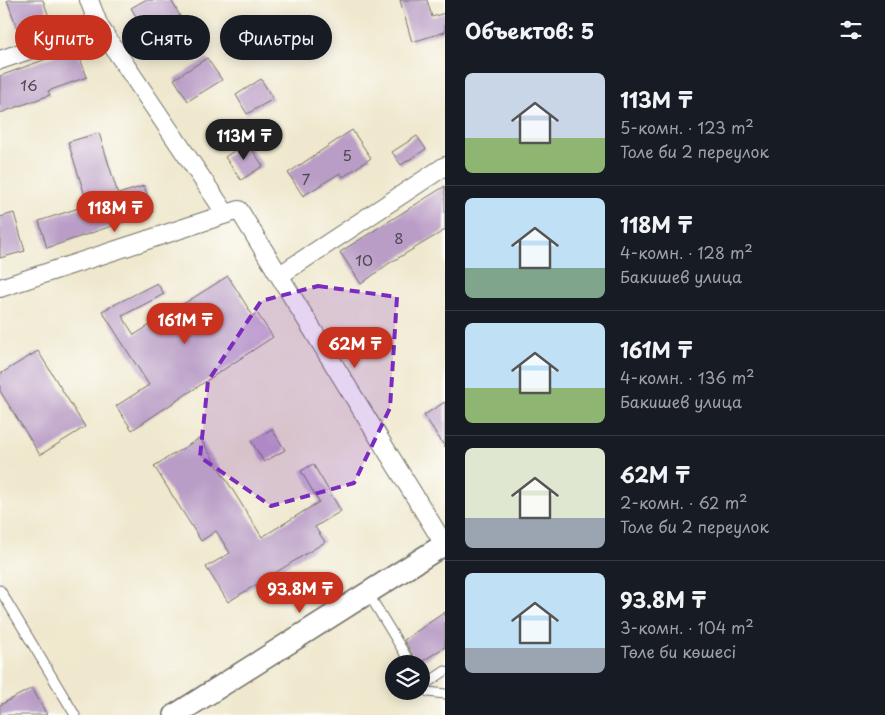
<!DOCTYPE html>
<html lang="ru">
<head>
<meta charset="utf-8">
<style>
  :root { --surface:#171b24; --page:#242831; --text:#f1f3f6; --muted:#9ea1a6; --line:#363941; --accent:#c8321e }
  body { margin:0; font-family:"Playpen Sans",sans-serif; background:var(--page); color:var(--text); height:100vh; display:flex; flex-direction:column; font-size:19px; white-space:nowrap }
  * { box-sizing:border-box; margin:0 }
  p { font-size:16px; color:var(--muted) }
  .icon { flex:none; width:28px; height:28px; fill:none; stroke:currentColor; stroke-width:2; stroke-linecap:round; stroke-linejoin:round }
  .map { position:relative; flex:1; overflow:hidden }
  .drawer { display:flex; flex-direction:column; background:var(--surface); width:440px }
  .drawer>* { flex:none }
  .top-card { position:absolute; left:15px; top:15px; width:355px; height:45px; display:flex; gap:10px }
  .tools { position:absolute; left:385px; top:655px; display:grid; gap:10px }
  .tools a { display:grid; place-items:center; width:45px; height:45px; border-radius:50%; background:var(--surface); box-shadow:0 2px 12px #0003; font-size:25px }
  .price { position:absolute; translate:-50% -42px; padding:0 11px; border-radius:18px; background:var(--accent); color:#fff; font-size:16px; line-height:32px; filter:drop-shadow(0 1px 2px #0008) }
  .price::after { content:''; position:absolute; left:50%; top:30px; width:15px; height:11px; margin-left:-8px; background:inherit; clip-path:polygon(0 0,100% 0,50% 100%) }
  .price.on { background:#222; color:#fff }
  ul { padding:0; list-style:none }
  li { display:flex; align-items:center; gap:15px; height:125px; padding:0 20px }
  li+li { border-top:1px solid var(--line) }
  li span { display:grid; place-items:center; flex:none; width:140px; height:100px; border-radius:8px; color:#555 }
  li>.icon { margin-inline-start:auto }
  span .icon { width:60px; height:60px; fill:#fffc; stroke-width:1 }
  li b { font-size:21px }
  h2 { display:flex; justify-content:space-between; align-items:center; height:60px; padding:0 20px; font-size:21px }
  .tag { padding:0 18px; border-radius:22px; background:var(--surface); box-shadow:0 2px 12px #0003; font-size:18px; line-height:45px }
  .tag.on { background:var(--accent); color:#fff }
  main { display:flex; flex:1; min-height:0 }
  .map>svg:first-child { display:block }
  .building { fill:#b99dc6 }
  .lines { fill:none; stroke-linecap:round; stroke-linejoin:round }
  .service-casing { stroke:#706d64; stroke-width:11 }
  .minor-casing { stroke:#706d64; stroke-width:20 }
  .tertiary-casing { stroke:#706d64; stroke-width:24 }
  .service { stroke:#fff; stroke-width:9 }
  .minor { stroke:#fff; stroke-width:18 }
  .tertiary { stroke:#fff; stroke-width:21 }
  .marked { fill:#7b2cbf; fill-opacity:0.2; stroke:#7b2cbf; stroke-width:4; stroke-dasharray:10 6; stroke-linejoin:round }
  .labels { text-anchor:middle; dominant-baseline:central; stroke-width:5; stroke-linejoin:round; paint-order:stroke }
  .number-label { font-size:15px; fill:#4e4852 }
</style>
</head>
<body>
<main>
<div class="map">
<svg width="445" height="715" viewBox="0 0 445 715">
  <rect width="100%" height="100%" fill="#fdfcf7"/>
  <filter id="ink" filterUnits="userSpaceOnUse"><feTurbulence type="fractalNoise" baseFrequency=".02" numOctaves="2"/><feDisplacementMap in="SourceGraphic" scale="10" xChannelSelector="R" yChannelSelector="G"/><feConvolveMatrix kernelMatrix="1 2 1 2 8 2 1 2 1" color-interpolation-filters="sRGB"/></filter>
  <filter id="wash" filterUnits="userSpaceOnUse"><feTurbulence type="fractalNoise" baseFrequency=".0096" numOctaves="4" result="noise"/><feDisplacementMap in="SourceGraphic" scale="20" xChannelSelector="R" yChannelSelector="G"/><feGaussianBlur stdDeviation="1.12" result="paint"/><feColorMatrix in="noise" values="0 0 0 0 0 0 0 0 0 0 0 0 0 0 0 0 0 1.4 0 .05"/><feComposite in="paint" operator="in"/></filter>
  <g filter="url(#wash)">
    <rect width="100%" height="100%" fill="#efe8ce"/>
    <g id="blocks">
      <path class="building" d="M7 0H43L49 17 17 28Z
        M145 0H171L180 16 147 35 131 8Z
        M400 0H427L432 17 445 13V32L412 42Z
        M76 48 87 77 48 91 50 95 0 113V76Z
        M207 58 222 80 188 101 174 79Z
        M261 79 273 99 247 114 236 95Z
        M352 130 371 158 343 177 340 173 303 196 288 173Z
        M99 133 118 194 144 186 153 212 47 248 39 221 88 205 68 142Z
        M417 136 426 149 401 165 392 152Z
        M247 142 263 166 241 180 225 157Z
        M445 186V230L388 264 361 284 340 252Z
        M14 213 25 251 0 258V217Z
        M228 276 253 316 257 313 273 337 132 430 116 406 149 385 102 311 157 283 164 294 122 316 134 335Z
        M38 351 85 427 40 455 0 391V374Z
        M445 402V447L424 415Z
        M272 429 285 450 264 462 251 441Z
        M200 438 262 537 319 502 301 471 313 464 341 511 315 527 325 542 228 602 206 567 230 553 216 531 201 541 154 466Z
        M445 612V647L418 664 404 640Z
        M32 688 47 715H0V705Z"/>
    </g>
  </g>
  <g filter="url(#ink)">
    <use href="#blocks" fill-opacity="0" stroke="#706d64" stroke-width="1"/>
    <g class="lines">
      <g class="service-casing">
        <path id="service" d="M0 590 75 715
          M368 593 411 664
          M421 680 428 692 445 694
          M424 685 445 671"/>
      </g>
      <g class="minor-casing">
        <path id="minor" d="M89 0 99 26 226 214
          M0 60 99 26
          M280 275 445 166
          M0 288 239 210 444 544"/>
      </g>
      <g class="tertiary-casing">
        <path id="tertiary" d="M175 715 445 544"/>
      </g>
      <use href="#service" class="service"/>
      <use href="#minor" class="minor"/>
      <use href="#tertiary" class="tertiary"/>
    </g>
  </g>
  <path class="marked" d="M318 286 397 297 390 408 354 483 271 506 200 457 208 381 261 301Z"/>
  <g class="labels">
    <g class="number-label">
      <text x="29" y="84">16</text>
      <text x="347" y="154">5</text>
      <text x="306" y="178">7</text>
      <text x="399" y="237">8</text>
      <text x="364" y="259">10</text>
    </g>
  </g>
</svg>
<div class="tools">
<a><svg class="icon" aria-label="layers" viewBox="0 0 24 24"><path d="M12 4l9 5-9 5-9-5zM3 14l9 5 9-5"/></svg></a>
</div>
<b class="price on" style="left:244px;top:161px">113M ₸</b>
<b class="price" style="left:115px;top:233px">118M ₸</b>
<b class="price" style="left:185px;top:345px">161M ₸</b>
<b class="price" style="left:355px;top:369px">62M ₸</b>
<b class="price" style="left:300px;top:614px">93.8M ₸</b>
<div class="top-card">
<a class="tag on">Купить</a>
<a class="tag">Снять</a>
<a class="tag">Фильтры</a>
</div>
</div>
<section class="drawer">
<h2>Объектов: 5<svg class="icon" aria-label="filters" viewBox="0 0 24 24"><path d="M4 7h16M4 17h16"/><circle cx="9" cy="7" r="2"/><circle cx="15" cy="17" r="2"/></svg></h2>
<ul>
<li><span style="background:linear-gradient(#c9d6e8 65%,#8fb573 0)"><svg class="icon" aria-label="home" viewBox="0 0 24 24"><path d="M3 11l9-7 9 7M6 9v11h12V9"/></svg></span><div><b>113M ₸</b><p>5-комн. · 123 m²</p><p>Толе би 2 переулок</p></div></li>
<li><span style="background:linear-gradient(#bfe0f5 70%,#7fa58c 0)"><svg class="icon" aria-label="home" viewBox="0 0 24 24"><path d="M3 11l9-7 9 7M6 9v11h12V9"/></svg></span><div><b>118M ₸</b><p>4-комн. · 128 m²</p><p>Бакишев улица</p></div></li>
<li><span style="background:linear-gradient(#bfe0f5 65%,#8fb573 0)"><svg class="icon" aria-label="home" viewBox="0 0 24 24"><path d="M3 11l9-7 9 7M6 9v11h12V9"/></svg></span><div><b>161M ₸</b><p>4-комн. · 136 m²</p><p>Бакишев улица</p></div></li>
<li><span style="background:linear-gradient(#dfe7d0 70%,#9aa5b1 0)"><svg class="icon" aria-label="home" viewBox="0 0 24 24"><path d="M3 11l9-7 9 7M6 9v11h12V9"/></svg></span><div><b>62M ₸</b><p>2-комн. · 62 m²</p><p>Толе би 2 переулок</p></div></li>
<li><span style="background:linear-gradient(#bfe0f5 75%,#9aa5b1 0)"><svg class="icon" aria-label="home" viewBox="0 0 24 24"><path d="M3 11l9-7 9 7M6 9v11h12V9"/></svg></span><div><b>93.8M ₸</b><p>3-комн. · 104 m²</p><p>Төле би көшесі</p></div></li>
</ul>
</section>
</main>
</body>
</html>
